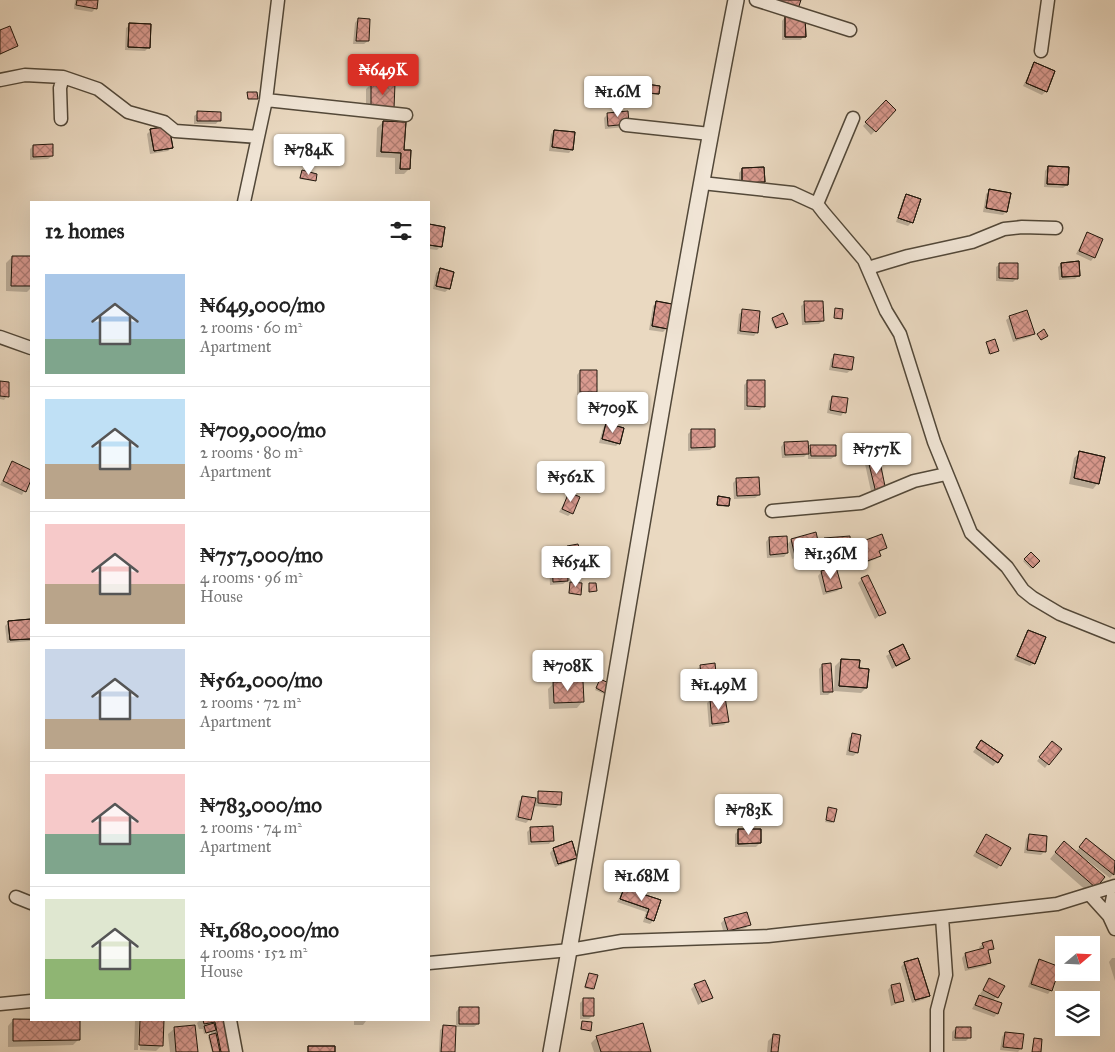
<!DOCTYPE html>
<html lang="en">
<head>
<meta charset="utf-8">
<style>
  :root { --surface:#fff; --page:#f6f6f6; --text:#222; --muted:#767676; --line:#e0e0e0; --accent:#d93025 }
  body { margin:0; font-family:"IM FELL Great Primer",serif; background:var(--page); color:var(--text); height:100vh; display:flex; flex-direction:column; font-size:19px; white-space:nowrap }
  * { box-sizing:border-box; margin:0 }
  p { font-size:16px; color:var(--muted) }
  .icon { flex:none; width:28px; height:28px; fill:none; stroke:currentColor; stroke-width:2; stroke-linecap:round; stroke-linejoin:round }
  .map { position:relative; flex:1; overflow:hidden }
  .sheet { position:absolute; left:30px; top:201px; width:400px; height:820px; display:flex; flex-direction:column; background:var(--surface); border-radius:0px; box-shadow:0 5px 20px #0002 }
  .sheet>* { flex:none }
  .needle { width:32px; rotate:71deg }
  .tools { position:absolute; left:1055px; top:936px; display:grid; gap:10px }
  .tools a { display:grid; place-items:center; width:45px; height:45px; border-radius:0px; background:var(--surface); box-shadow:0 5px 20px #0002; font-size:25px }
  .price { position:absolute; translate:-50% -42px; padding:0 11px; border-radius:5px; background:#fff; color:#222; font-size:16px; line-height:32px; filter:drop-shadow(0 1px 2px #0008) }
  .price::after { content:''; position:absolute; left:50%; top:30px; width:15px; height:11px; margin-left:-8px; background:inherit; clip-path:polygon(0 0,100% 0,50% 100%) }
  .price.current { background:var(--accent); color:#fff }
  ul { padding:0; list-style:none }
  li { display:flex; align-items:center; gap:15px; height:125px; padding:0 15px }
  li+li { border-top:1px solid var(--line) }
  li span { display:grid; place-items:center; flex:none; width:140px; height:100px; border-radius:0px; color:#555 }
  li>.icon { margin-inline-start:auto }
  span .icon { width:60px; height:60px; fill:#fffc; stroke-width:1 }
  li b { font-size:21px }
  h2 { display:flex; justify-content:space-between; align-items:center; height:60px; padding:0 15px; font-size:21px }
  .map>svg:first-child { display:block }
  .shadow { fill:#0003 }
  .building { fill:url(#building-cross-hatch); stroke:#20170c }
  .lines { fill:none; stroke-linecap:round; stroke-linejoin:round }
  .minor-casing { stroke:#524839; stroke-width:15 }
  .tertiary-casing { stroke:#524839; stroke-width:18 }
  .minor { stroke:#f1e6d7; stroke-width:12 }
  .tertiary { stroke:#f1e6d7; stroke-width:15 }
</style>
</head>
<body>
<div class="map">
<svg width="1115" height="1052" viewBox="0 0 1115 1052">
  <defs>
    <pattern id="building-cross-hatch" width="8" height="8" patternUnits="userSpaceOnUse" patternTransform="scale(1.25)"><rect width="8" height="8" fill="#da9b90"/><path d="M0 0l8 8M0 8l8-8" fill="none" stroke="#b07d74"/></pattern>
  </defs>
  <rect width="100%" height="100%" fill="#ead9c1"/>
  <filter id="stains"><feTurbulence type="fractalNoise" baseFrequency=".004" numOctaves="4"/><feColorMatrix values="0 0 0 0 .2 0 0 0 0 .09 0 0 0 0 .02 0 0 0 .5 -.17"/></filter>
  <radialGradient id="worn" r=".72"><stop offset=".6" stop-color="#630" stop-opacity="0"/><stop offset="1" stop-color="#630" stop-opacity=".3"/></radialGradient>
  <path class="shadow" d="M75 0H97L96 8 92 12 74 9Z
    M785 17 804 36 801 40H782V21Z
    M358 19 368 41 364 44H353L355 23Z
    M130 25 148 48 145 51 125 50 126 28Z
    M0 32 17 46 0 55Z
    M1034 64 1046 91 1042 95 1023 86Z
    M371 84H393L366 113V89Z
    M647 85 658 94H645Z
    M886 102 895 110 871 135 863 126Z
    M198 113 219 120 216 124H194V116Z
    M608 114 625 127 605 129 604 118Z
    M383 122 403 151 409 169 404 174H395V158L376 157 377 128Z
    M150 131 171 148 168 151 150 154 147 134Z
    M554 131 572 149 569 153 549 151 551 134Z
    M33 146 52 156 48 159 30 160V149Z
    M1048 167 1067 185 1063 188 1044 187 1045 171Z
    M742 169 763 182 760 186H739V173Z
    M302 171 316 175 314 181 299 179Z
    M990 190 1006 212 1003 215 983 212 986 194Z
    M906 195 912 222 908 226 896 222 903 199Z
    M429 226 443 228 441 246 437 250 429 249Z
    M1087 234 1094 257 1091 261 1076 254Z
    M12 257H31V288L27 292 6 291V263Z
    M1000 264 1017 278 1013 282 996 281V267Z
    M1061 264 1079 275 1075 279 1059 280 1058 267Z
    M440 270 453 273 449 289 445 292 433 289 436 273Z
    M656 303 667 328 663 332 649 330 653 306Z
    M805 303 823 320 819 324 802 325 801 306Z
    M743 311 757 332 754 336 737 334 739 314Z
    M782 314 785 325 775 329 771 320Z
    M1010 317 1033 334 1030 337 1013 342 1006 320Z
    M987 343 996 352 988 354Z
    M835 355 851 370 847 373 829 370 831 359Z
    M580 371 596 391 592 395H577V375Z
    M748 381 763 406 760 410H744V385Z
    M0 382 7 396 4 400 0 399Z
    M832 397 844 412 841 416 827 413 829 401Z
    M604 402 619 412 615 416 600 413 601 406Z
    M606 425 619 443 616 446 599 443 603 428Z
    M691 431 714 447 710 450 688 451V434Z
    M784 443 807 450 811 447 835 456 831 459H808V453L804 457 782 458 781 447Z
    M1080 453 1098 483 1093 489 1069 484 1074 458Z
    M869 461 885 491 872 496 865 464Z
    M12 463 31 472V477L22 495 0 485Z
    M737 479 759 495 755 498 734 499 733 483Z
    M570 493 572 513 568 516 559 512Z
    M719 498 728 506 727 507 717 506Z
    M769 538 787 553 784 557 767 558 766 542Z
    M824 539 850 557 846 560 822 562 821 543Z
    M791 540 819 548 815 552 792 559 788 544Z
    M856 545 886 548 878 553 879 555 876 559 858 566 852 549Z
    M568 547 580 557 577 561 566 563 567 581 563 584 550 585 549 563 552 560 567 559 565 551Z
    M1031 554 1038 561 1031 569 1023 561Z
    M836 569 841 587 837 591 823 595 818 576 821 572Z
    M862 579 884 612 875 619 858 583Z
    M571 583 580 594 578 595 568 594Z
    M31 621 30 641 7 643 5 626 9 622Z
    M1028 631 1034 663 1030 666 1014 660Z
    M902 646 909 659 892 669 886 656Z
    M841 660 866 688 861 693 834 691 835 666Z
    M822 665 832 691 828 695H820L819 669Z
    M701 666 715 682 712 686 699 687 697 669Z
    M599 681 606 693 604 694 595 690Z
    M554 683 582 702 577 708 549 709 548 689Z
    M710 700 727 722 724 725 709 727 707 703Z
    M853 734 860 736 857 753 853 756 846 755 849 738Z
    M978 745 997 762 993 766 973 752Z
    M1049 746 1048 764 1045 768 1037 761Z
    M539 792 560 804 556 808 533 806 530 819 526 823 515 820 519 801 523 797 535 800Z
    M829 808 833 821 832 823 825 822Z
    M530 829 552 840 549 844 528 845 527 832Z
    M738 831 760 843 756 847H735V834Z
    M1029 835 1045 851 1041 855 1024 853 1026 839Z
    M986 836 1000 865 997 869 973 856Z
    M1086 840 1115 863V872L1110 878 1079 854 1078 855 1103 877 1089 893 1050 859 1058 849 1075 853Z
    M571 843 576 858 572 861 555 867 550 853 553 849Z
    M624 889 659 901 653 921 650 924 643 922 646 912 617 902Z
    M725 919 749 924 746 928 724 934 721 923Z
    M983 944 992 948 987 952 989 962 986 966 965 971 962 958 965 954 980 951 979 947Z
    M1112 958H1115V981L1109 962Z
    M917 960 928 995 925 999 912 1003 901 967 904 963Z
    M1039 961 1051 990 1048 994 1028 987 1036 964Z
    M589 974 593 989 592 990 584 988Z
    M990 979 1003 987 993 1001 997 1014 994 1017 972 1009 979 996 985 998 980 994Z
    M695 985 711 997 698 1005 691 989Z
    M891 986 903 1001 891 1006 888 990Z
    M584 999 593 1015 589 1019H580V1003Z
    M459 1008 478 1024 474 1027H455L454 1052H439L440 1030 443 1027H456V1012Z
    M13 1020 79 1039 73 1045 8 1047V1026Z
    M135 1020H139L138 1050H134Z
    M141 1020H163L162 1045 156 1051 140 1050Z
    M200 1020H229L235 1052H212L208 1037 211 1036V1032L204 1034 203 1029H199L197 1023Z
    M354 1020H366V1021L363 1025H354Z
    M582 1022 589 1030 588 1031 580 1030Z
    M193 1027 196 1052H170L168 1034 174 1029Z
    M956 1028 970 1037 966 1041H952V1032Z
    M1005 1033 1021 1048 1018 1052 1000 1050 1002 1037Z
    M774 1035 777 1052H767L768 1041Z
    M597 1037 650 1052H594L591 1043Z"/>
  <path class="building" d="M77 0H98L97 9 76 5Z
    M777 0H801L798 9 776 2Z
    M785 16H805L806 37H785Z
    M785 16H805L806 37H785Z
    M358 18 370 19 369 41H356Z
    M129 23 151 24 150 48 128 47Z
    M129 23 151 24 150 48 128 47Z
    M10 26 18 46 0 54V30Z
    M1034 62 1055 71 1047 92 1026 83Z
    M1034 62 1055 71 1047 92 1026 83Z
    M371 83H395L394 109 371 108Z
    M646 84 660 86 659 94 646 93Z
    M646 84 660 86 659 94 646 93Z
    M247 92H257L258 99H248Z
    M886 100 896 110 876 132 865 122Z
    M197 111 221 112V121H197Z
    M628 111 629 124 608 126 607 113Z
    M383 121 406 122 404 150H411L410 169H400L401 153 381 152Z
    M383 121 406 122 404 150H411L410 169H400L401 153 381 152Z
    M169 126 173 148 154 151 150 129Z
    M169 126 173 148 154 151 150 129Z
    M554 130 575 132 573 150 552 147Z
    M554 130 575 132 573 150 552 147Z
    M53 144V156L33 157V145Z
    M1048 166 1069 167 1068 185 1047 184Z
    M1048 166 1069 167 1068 185 1047 184Z
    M764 167 765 182 742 183V168Z
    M764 167 765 182 742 183V168Z
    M302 170 317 174 316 181 300 178Z
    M989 189 1011 193 1007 212 986 208Z
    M989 189 1011 193 1007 212 986 208Z
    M906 194 921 199 913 223 898 218Z
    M906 194 921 199 913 223 898 218Z
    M429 224 445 227 442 247 429 245Z
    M429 224 445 227 442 247 429 245Z
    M1087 232 1103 239 1095 258 1079 251Z
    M12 256H31V286H11Z
    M1079 261 1080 276 1062 277 1061 263Z
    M1079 261 1080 276 1062 277 1061 263Z
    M999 263H1018V279L999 278Z
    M440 268 454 272 450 289 436 286Z
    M440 268 454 272 450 289 436 286Z
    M656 301 672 304 668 329 652 326Z
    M656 301 672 304 668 329 652 326Z
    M804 301H823L824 321 805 322Z
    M835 308 843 309 842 319 834 318Z
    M742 309 760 311 758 333 740 331Z
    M1027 310 1035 334 1016 339 1009 316Z
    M783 313 788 324 776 328 772 318Z
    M1044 329 1048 336 1041 340 1037 334Z
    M995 339 999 351 990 354 986 342Z
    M834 354 854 357 852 370 832 367Z
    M580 370H597V392H580Z
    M747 380H765V407L747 406Z
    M0 381 9 382V397L0 396Z
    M832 396 848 398 846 413 830 410Z
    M604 401 621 403 620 413 603 410Z
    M606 423 624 428 620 444 602 439Z
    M606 423 624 428 620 444 602 439Z
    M691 429H715V447L691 448Z
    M808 441 809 454 785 455 784 442Z
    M810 445H836V456H811Z
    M1079 451 1105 457 1099 484 1074 478Z
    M1079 451 1105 457 1099 484 1074 478Z
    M879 457 886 491 876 493 868 460Z
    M12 461 31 470V480L26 492 3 481Z
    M759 477 760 495 737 496 736 478Z
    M569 492 580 497 573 514 562 509Z
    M718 496 730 498 729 506 717 505Z
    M718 496 730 498 729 506 717 505Z
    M816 532 820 549 795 556 791 539Z
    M882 534 887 548 879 551 881 556 862 563 855 544Z
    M787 536 788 553 770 555 769 537Z
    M850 536 851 557 825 559 824 538Z
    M578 544 582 558 571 560 567 546Z
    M1031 552 1040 561 1033 568 1024 559Z
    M552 558H567L568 581 553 582Z
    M836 567 842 588 826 592 821 571Z
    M868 575 886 613 879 616 861 578Z
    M570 582 582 583 581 595 569 593Z
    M589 583H596L597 591 589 592Z
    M31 619V639L10 640 8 621Z
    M31 619V639L10 640 8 621Z
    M1028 630 1046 637 1035 664 1017 656Z
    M1028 630 1046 637 1035 664 1017 656Z
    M903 644 910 659 896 666 889 651Z
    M903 644 910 659 896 666 889 651Z
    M841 659 860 660 859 668 869 669 867 688 839 686Z
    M841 659 860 660 859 668 869 669 867 688 839 686Z
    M715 663 717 683 702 684 700 665Z
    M831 663 833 692H823L822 664Z
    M600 679 611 684 607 694 596 688Z
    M583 681 584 702 554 703 553 682Z
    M725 697 729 722 712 724 710 699Z
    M852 733 861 735 858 753 849 751Z
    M981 740 1003 755 998 763 976 748Z
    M981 740 1003 755 998 763 976 748Z
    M1052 741 1062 749 1049 765 1039 757Z
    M538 791 562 792 561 805 538 803Z
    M522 796 536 798 531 820 518 817Z
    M828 807 837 809 834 822 826 820Z
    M553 826 554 841 531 842 530 827Z
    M738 829H761V843L738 844Z
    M738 829H761V843L738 844Z
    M986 834 1011 848 1001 866 976 852Z
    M1029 834 1047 836 1046 852 1027 850Z
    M1086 838 1115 861 1114 875 1079 847Z
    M572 841 577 858 558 864 553 848Z
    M572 841 577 858 558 864 553 848Z
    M1064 841 1105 877 1096 888 1055 852Z
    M624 888 661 900 654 921 646 918 649 909 620 899Z
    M624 888 661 900 654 921 646 918 649 909 620 899Z
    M747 912 751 925 728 931 724 918Z
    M992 940 994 949 988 950 991 963 968 968 965 953 984 948 982 943Z
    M918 958 930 996 915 1000 904 962Z
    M918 958 930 996 915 1000 904 962Z
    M1039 959 1060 967 1052 991 1031 984Z
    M589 973 598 975 594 989 585 987Z
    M989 978 1005 986 998 998 983 990Z
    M705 980 713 998 702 1002 694 984Z
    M900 983 904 1001 895 1003 891 985Z
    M979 995 1002 1003 998 1014 975 1005Z
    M583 998H594V1016H583Z
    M459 1007H479V1024H459Z
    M13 1019 80 1020V1040L13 1041Z
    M140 1020H164L163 1046 139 1045Z
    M203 1020H230L236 1052H221L215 1022 204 1024Z
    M582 1021 592 1022 591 1031 581 1029Z
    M214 1023 216 1030 206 1033 204 1026Z
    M643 1023 651 1052H601L596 1036Z
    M195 1025 198 1052H176L174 1027Z
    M443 1025 456 1026 455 1052H441Z
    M956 1027H971V1038H955Z
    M1005 1032 1024 1034 1022 1049 1003 1047Z
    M216 1033 220 1052H213L209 1035Z
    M773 1034 780 1035 778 1052H771Z
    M1034 1038 1042 1039 1041 1052H1032Z
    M308 1046H335V1052H308Z
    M308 1046H335V1052H308Z"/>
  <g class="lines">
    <g class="minor-casing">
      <path id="minor" d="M756 0 850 30
        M1041 51 1048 0
        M0 80 25 75 63 77 98 89 128 112 164 122 175 131 258 137
        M266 100 406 115
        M61 119 60 88 63 77
        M626 125 710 134
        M702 183 793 193 817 204 824 213 864 260 886 311 900 334 934 442 971 533 1007 567 1023 590 1033 598 1060 614 1115 636
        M244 202 266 100 278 0
        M817 204 853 118
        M868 268 908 256 972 242 1004 229 1022 227 1056 228
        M0 337 31 348
        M772 511 861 503 914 481 946 474
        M1090 895 1109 916 1115 929
        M16 897 31 903
        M1109 916 1115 886
        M429 963 570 950 622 941 768 936 986 912 1057 904 1115 886
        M0 1004 31 1001
        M230 1020 236 1052
        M937 1052V1010L946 975 942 917"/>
    </g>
    <g class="tertiary-casing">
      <path id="tertiary" d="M551 1052C614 702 668 349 736 0"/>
    </g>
    <use href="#minor" class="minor"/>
    <use href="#tertiary" class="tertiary"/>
  </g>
  <rect width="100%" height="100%" filter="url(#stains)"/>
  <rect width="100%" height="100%" fill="url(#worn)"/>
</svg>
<div class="tools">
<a><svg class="needle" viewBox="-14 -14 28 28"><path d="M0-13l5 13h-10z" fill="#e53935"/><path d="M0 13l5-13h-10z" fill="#767676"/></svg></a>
<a><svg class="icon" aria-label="layers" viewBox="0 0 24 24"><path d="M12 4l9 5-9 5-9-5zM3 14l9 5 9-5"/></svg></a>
</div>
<b class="price current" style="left:383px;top:96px">₦649K</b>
<b class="price" style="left:618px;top:118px">₦1.6M</b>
<b class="price" style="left:309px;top:176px">₦784K</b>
<b class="price" style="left:613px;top:434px">₦709K</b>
<b class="price" style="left:877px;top:475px">₦757K</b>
<b class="price" style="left:571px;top:503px">₦562K</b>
<b class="price" style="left:831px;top:580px">₦1.36M</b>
<b class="price" style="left:576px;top:588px">₦654K</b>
<b class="price" style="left:568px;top:692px">₦708K</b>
<b class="price" style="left:719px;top:711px">₦1.49M</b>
<b class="price" style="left:749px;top:836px">₦783K</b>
<b class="price" style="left:642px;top:902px">₦1.68M</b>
<section class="sheet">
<h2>12 homes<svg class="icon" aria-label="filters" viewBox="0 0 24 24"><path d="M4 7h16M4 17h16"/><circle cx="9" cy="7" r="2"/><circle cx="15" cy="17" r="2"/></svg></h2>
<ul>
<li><span style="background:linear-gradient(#a9c7e8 65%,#7fa58c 0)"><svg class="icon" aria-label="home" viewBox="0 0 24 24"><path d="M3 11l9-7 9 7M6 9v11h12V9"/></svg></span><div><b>₦649,000/mo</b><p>2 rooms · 60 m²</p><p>Apartment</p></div></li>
<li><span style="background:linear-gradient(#bfe0f5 65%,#b9a48a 0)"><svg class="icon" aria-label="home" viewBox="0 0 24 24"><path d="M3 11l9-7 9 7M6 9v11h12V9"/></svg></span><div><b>₦709,000/mo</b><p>2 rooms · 80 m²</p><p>Apartment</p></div></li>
<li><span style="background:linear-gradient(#f6c9c9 60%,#b9a48a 0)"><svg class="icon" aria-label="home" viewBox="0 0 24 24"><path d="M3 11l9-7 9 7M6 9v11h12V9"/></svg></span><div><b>₦757,000/mo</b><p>4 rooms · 96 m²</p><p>House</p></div></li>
<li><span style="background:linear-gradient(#c9d6e8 70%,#b9a48a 0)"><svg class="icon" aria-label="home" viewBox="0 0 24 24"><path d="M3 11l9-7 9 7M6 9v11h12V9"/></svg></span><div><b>₦562,000/mo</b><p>2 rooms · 72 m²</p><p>Apartment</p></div></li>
<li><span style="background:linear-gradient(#f6c9c9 60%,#7fa58c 0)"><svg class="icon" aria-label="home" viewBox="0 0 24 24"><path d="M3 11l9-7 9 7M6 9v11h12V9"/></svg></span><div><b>₦783,000/mo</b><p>2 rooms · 74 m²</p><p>Apartment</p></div></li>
<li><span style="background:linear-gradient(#dfe7d0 60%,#8fb573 0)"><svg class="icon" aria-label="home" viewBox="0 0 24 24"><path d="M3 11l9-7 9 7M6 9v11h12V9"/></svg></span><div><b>₦1,680,000/mo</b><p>4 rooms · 152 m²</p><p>House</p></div></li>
</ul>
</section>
</div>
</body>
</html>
